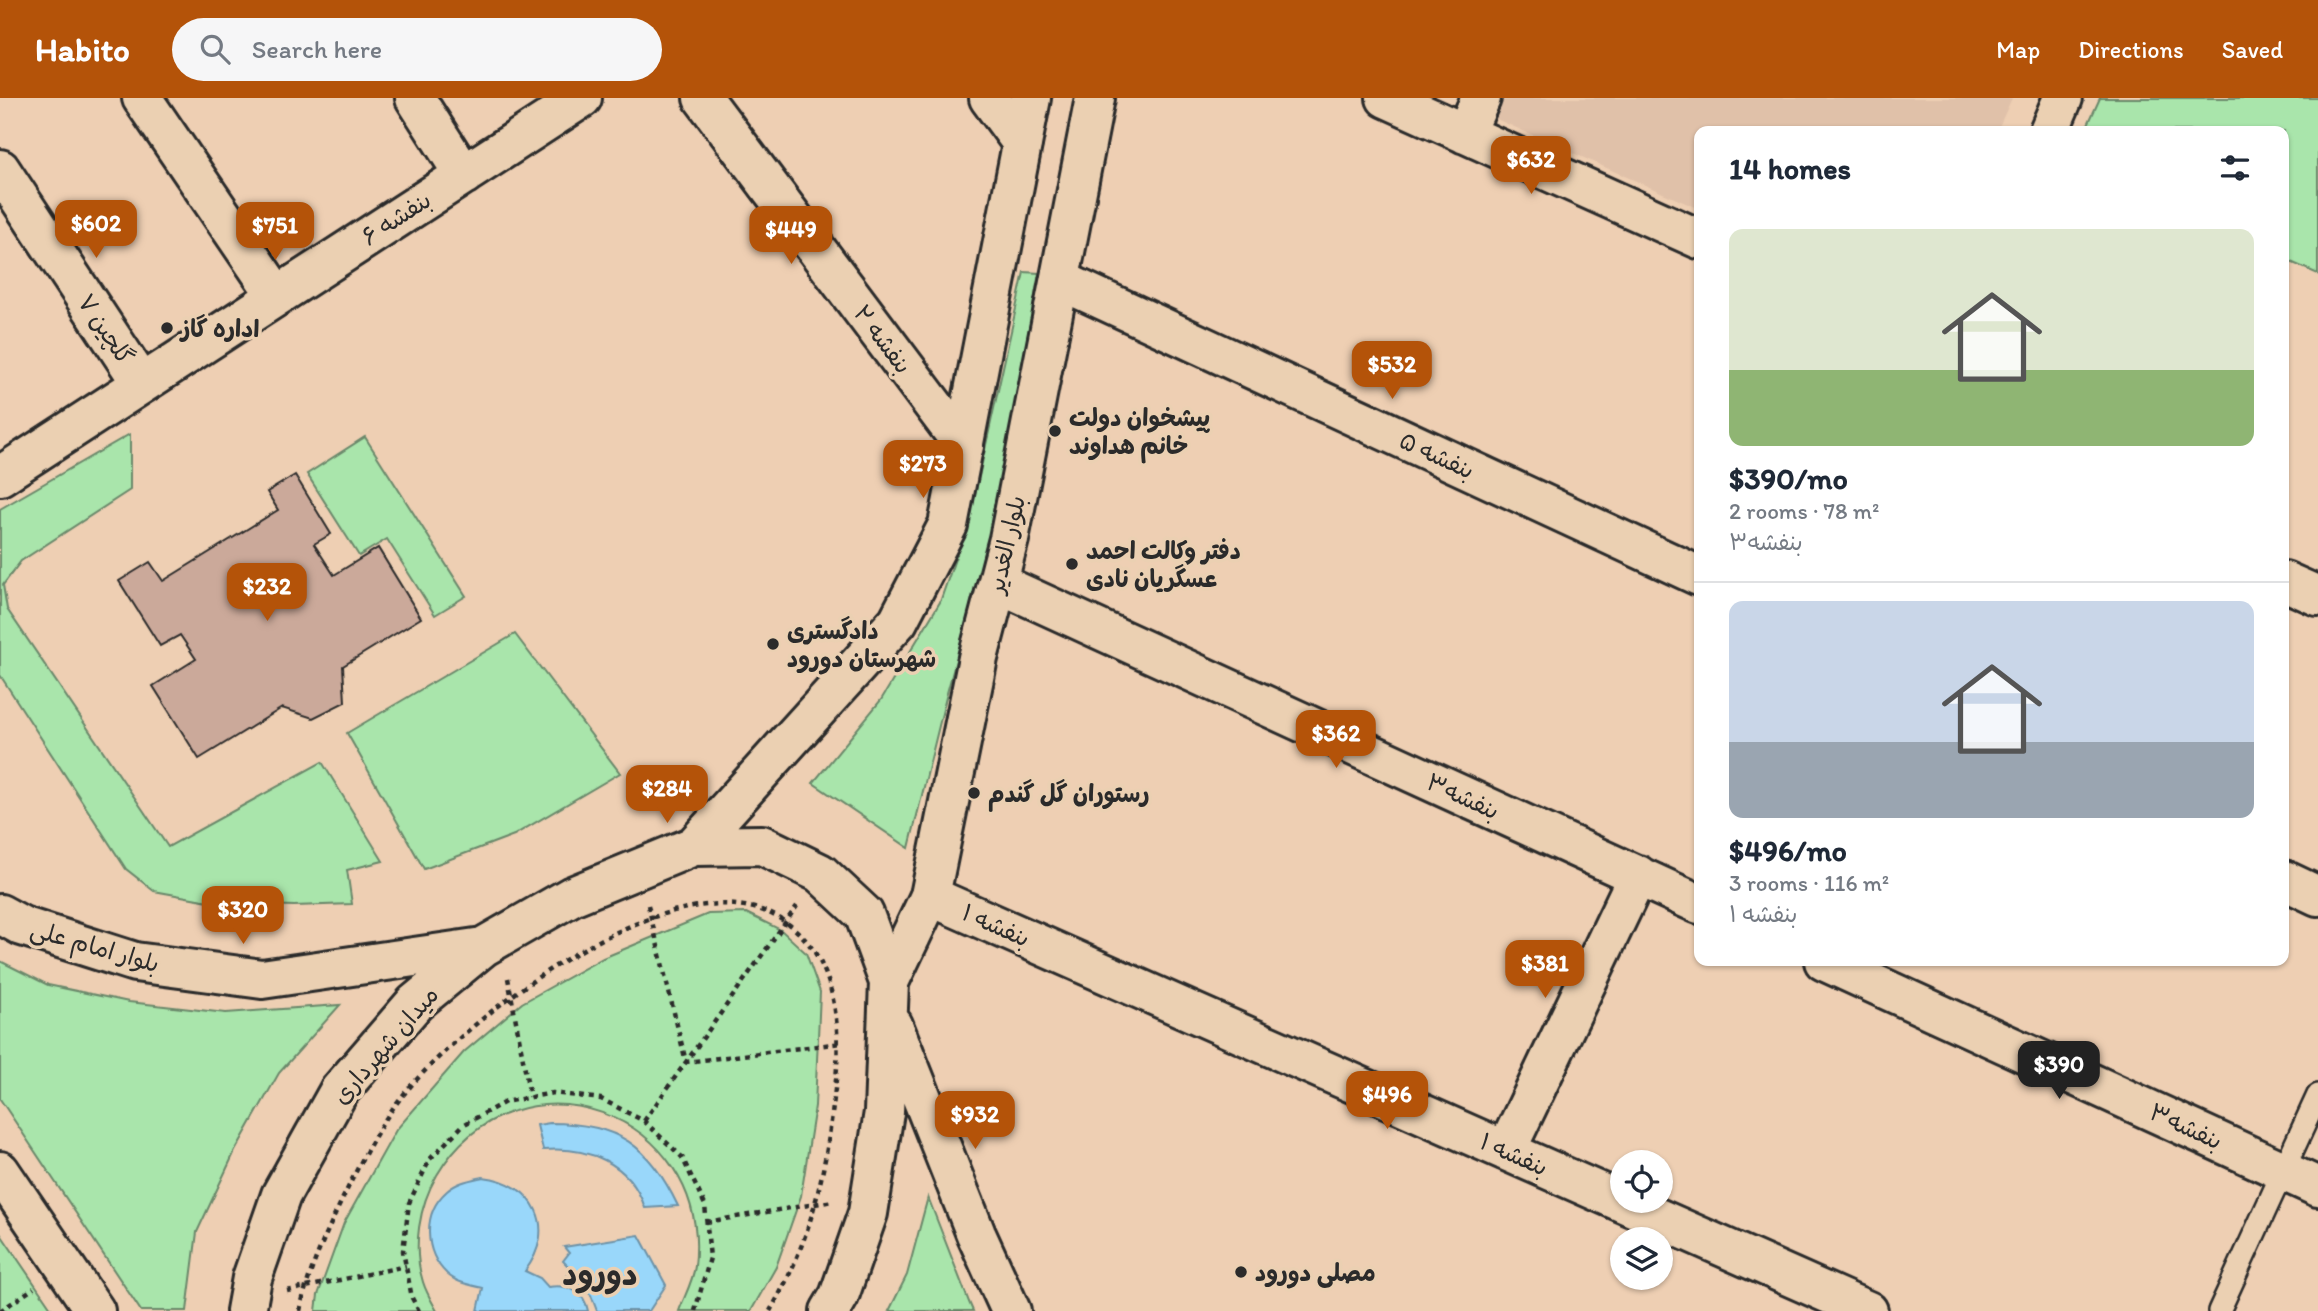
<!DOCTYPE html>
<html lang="en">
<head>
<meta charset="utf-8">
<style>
  :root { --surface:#fff; --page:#f6f6f7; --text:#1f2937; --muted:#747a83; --line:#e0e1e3; --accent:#b45309 }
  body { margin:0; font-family:Itim,"Playpen Sans Arabic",sans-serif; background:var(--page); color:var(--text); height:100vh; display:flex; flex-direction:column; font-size:26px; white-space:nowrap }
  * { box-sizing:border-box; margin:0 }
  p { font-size:23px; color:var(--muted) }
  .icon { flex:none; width:38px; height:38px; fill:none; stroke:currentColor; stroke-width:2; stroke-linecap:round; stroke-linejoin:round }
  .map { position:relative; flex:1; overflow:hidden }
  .drawer { position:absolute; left:1694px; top:28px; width:595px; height:840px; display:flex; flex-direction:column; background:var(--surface); border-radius:14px; box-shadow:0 2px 5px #0004 }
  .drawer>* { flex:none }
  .fabs { position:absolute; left:1610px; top:1052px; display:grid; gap:14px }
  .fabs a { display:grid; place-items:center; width:63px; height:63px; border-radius:50%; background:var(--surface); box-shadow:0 2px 5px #0004; font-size:35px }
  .price { position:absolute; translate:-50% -60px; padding:0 16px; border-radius:14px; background:var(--accent); color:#fff; font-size:23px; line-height:46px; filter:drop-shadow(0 2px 4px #0008) }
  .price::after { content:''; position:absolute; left:50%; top:42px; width:21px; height:16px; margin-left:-10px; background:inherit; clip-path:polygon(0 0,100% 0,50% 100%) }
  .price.on { background:#222; color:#fff }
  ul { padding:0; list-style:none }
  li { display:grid; align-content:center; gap:14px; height:371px; padding:0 35px }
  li+li { border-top:2px solid var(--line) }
  li span { display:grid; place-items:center; height:217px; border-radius:14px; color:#555 }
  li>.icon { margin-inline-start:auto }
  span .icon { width:126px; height:126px; fill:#fffc; stroke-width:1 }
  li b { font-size:30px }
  h2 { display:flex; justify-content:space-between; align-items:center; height:84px; padding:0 35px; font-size:30px }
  header { display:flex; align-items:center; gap:42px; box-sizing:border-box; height:98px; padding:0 35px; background:var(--accent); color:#fff }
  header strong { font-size:33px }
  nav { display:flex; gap:38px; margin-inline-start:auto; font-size:24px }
  .search { width:490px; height:63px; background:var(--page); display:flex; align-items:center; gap:18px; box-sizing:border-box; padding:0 24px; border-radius:38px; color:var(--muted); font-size:26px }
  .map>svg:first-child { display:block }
  .built { fill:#e0c1a9 }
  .green { fill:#a9e5ab; stroke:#6a886b; stroke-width:2 }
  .water { fill:#99d7fa; stroke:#6d92a7; stroke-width:2 }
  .building { fill:#cba99a; stroke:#2b2b2b; stroke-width:2 }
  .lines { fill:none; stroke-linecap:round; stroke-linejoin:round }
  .service-casing { stroke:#2b2b2b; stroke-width:26 }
  .minor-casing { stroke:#2b2b2b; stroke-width:44 }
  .secondary-casing { stroke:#2b2b2b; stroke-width:44 }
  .path { stroke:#2b2b2b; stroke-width:4.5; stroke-dasharray:5 5; stroke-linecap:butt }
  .service { stroke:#ebd0b2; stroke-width:21 }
  .minor { stroke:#ebd0b2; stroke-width:38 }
  .secondary { stroke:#ebd0b2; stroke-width:38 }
  .poi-dot { fill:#2b2b2b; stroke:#ebd0b2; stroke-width:2.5 }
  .labels { text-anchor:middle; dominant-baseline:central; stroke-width:7; stroke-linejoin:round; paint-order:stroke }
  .street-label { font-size:24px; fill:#2b2b2b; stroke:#ebd0b2 }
  .poi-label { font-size:24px; font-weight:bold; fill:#2b2b2b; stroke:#ebd0b2; text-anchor:start }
  .district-label { font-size:32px; font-weight:bold; fill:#2b2b2b; stroke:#ebd0b2 }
</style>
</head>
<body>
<header>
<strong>Habito</strong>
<div class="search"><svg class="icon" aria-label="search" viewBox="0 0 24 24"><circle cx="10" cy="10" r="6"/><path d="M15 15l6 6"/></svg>Search here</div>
<nav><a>Map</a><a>Directions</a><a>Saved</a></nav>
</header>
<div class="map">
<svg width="2318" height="1213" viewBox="0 0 2318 1213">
  <rect width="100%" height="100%" fill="#eecfb3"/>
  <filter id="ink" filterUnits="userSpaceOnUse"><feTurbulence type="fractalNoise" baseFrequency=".0143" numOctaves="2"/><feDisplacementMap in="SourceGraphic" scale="14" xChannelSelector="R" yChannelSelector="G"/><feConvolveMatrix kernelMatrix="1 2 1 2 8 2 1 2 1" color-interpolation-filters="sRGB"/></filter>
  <g filter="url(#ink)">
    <path class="built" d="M1503 0H2012L1997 33H1699V111L1494 20Z"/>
    <path class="green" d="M2100 0H2318V176L2284 161V33H2085Z
      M1024 174 1039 175 997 411 947 595 909 750 813 685 881 602 940 504 971 415Z
      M130 336V392L21 463 3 487 7 511 168 749 322 664 383 763 347 772 352 806 294 808 225 806 154 793 126 771 0 577V411Z
      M365 339 466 498 435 517 387 441 359 458 307 376Z
      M515 536 620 675 514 737 424 771 347 635Z
      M746 815 781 832 806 855 820 894 815 1008 801 1098 776 1169 751 1213H679C684 1199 693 1183 695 1168 713 1014 515 944 437 1077 419 1108 412 1149 423 1184 426 1194 432 1204 437 1213H316L318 1197 344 1125 396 1032 464 954 522 905 603 860 708 816Z
      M0 863 48 887 129 904 226 915 340 907 279 975 235 1053 197 1134 187 1213H141L0 1001Z
      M928 1099 969 1204 973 1213H889L907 1177Z
      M0 1135 53 1213H0Z"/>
    <path class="water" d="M550 1025C618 1025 649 1047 678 1108L645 1110C630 1064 587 1048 543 1052L537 1027Z
      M483 1079C535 1085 558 1130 525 1173L540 1180 548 1189C567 1186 584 1192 588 1213H478L483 1190C470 1187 457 1185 447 1176 424 1154 422 1115 447 1093 457 1084 470 1082 483 1079Z
      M639 1137 666 1187 649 1213H597L591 1197 567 1178 572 1172 563 1163 569 1155 564 1149Z"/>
    <path class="building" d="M295 377 331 436 314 446 334 477 378 450 421 520 343 568 345 604 313 620 282 610 199 661 153 588 196 561 180 537 160 548 119 483 150 464 163 483 278 412 267 394Z"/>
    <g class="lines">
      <g class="service-casing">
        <path id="service" d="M2219 1213 2318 997"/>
      </g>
      <g class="minor-casing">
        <path id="minor" d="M142 0 277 198
          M415 0 464 77
          M703 0 964 348
          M989 0 1022 45
          M1386 0 1699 141
          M2049 33 2063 0
          M1465 36 1481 0
          M0 71 142 286
          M1060 182 1699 478
          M0 378 582 0
          M2284 483 2318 498
          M998 485 1699 806
          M2284 782 2318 798
          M930 798 1868 1213
          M1824 863 2318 1089
          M1506 1053 1638 777"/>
      </g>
      <g class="secondary-casing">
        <path id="secondary" d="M694 748 898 523 948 427 1031 0
          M0 816 22 828 135 864 262 881 483 849
          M889 884 930 798 978 560 1009 441 1095 0
          M893 927 976 1136 1011 1213
          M0 1073 95 1213
          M246 1213 252 1180 281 1097 339 993 415 905 483 849 572 798 694 748 762 747 820 775 864 816 889 884 884 1014 868 1115 839 1198 830 1213"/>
      </g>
      <path class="path" d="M648 807 686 964 841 945
        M508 880 530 999
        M644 1023 797 808
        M706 1124 833 1103
        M287 1193 406 1168
        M0 1213 34 1190
        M300 1213C308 1174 324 1140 341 1104 360 1065 380 1023 409 990 478 911 698 738 799 835 839 873 841 940 835 991 826 1073 812 1142 770 1213
        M419 1213 412 1200 403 1153 409 1105 430 1061 463 1027 505 1004 553 995 601 1001 644 1023 682 1059 705 1107 710 1160 695 1213"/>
      <use href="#service" class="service"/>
      <use href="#minor" class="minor"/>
      <use href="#secondary" class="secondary"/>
    </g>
  </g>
  <g class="poi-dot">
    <circle cx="167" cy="230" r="7"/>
    <circle cx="1055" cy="333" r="7"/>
    <circle cx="1072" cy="466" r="7"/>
    <circle cx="773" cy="546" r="7"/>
    <circle cx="974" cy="695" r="7"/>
    <circle cx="1241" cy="1174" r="7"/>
  </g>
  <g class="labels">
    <g class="street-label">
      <text transform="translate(396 120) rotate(-33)">بنفشه ۶</text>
      <text transform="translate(106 231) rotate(56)">گلچین ۷</text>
      <text transform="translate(883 241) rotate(53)">بنفشه ۲</text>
      <text transform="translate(1437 357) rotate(25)">بنفشه ۵</text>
      <text transform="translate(1006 446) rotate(-77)">بلوار الغدیر</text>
      <text transform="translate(1463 698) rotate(25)">بنفشه۳</text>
      <text transform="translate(996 827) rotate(24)">بنفشه ۱</text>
      <text transform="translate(95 848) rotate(16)">بلوار امام علی</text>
      <text transform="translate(385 947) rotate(-49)">میدان شهرداری</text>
      <text transform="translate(2186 1028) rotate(25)">بنفشه۳</text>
      <text transform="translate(1514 1056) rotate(24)">بنفشه ۱</text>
    </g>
    <g class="poi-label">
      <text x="181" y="230">اداره گاز</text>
      <text x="1069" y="319">پیشخوان دولت<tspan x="1069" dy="28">خانم هداوند</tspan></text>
      <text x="1086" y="452">دفتر وکالت احمد<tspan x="1086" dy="28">عسگریان نادی</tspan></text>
      <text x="787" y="532">دادگستری<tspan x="787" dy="28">شهرستان دورود</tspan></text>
      <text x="988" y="695">رستوران گل گندم</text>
      <text x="1255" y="1174">مصلی دورود</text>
    </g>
    <g class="district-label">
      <text x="600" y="1176">دورود</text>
    </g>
  </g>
</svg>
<div class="fabs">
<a><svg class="icon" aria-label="locate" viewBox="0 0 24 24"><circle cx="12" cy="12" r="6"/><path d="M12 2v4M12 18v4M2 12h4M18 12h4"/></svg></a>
<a><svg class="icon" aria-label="layers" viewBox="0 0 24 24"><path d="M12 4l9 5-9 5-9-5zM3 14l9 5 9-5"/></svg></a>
</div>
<b class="price" style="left:1531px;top:98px">$632</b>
<b class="price" style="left:96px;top:162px">$602</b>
<b class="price" style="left:275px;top:164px">$751</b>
<b class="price" style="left:791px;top:168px">$449</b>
<b class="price" style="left:1392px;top:303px">$532</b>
<b class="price" style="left:923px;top:402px">$273</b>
<b class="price" style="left:267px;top:525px">$232</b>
<b class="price" style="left:1336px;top:672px">$362</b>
<b class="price" style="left:667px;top:727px">$284</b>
<b class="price" style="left:243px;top:848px">$320</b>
<b class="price" style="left:1545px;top:902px">$381</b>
<b class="price on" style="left:2059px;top:1003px">$390</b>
<b class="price" style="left:1387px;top:1033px">$496</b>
<b class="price" style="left:975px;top:1053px">$932</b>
<section class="drawer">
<h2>14 homes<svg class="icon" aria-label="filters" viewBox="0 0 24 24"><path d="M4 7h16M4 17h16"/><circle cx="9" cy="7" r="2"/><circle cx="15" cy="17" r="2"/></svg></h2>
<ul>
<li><span style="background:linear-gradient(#dfe7d0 65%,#8fb573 0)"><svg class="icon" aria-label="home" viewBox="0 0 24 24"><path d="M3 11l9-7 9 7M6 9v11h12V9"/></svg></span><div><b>$390/mo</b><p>2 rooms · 78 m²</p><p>بنفشه۳</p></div></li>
<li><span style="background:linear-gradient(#c9d6e8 65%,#9aa5b1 0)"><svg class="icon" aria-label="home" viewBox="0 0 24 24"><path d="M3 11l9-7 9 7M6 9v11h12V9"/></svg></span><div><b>$496/mo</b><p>3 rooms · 116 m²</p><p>بنفشه ۱</p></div></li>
</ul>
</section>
</div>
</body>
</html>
